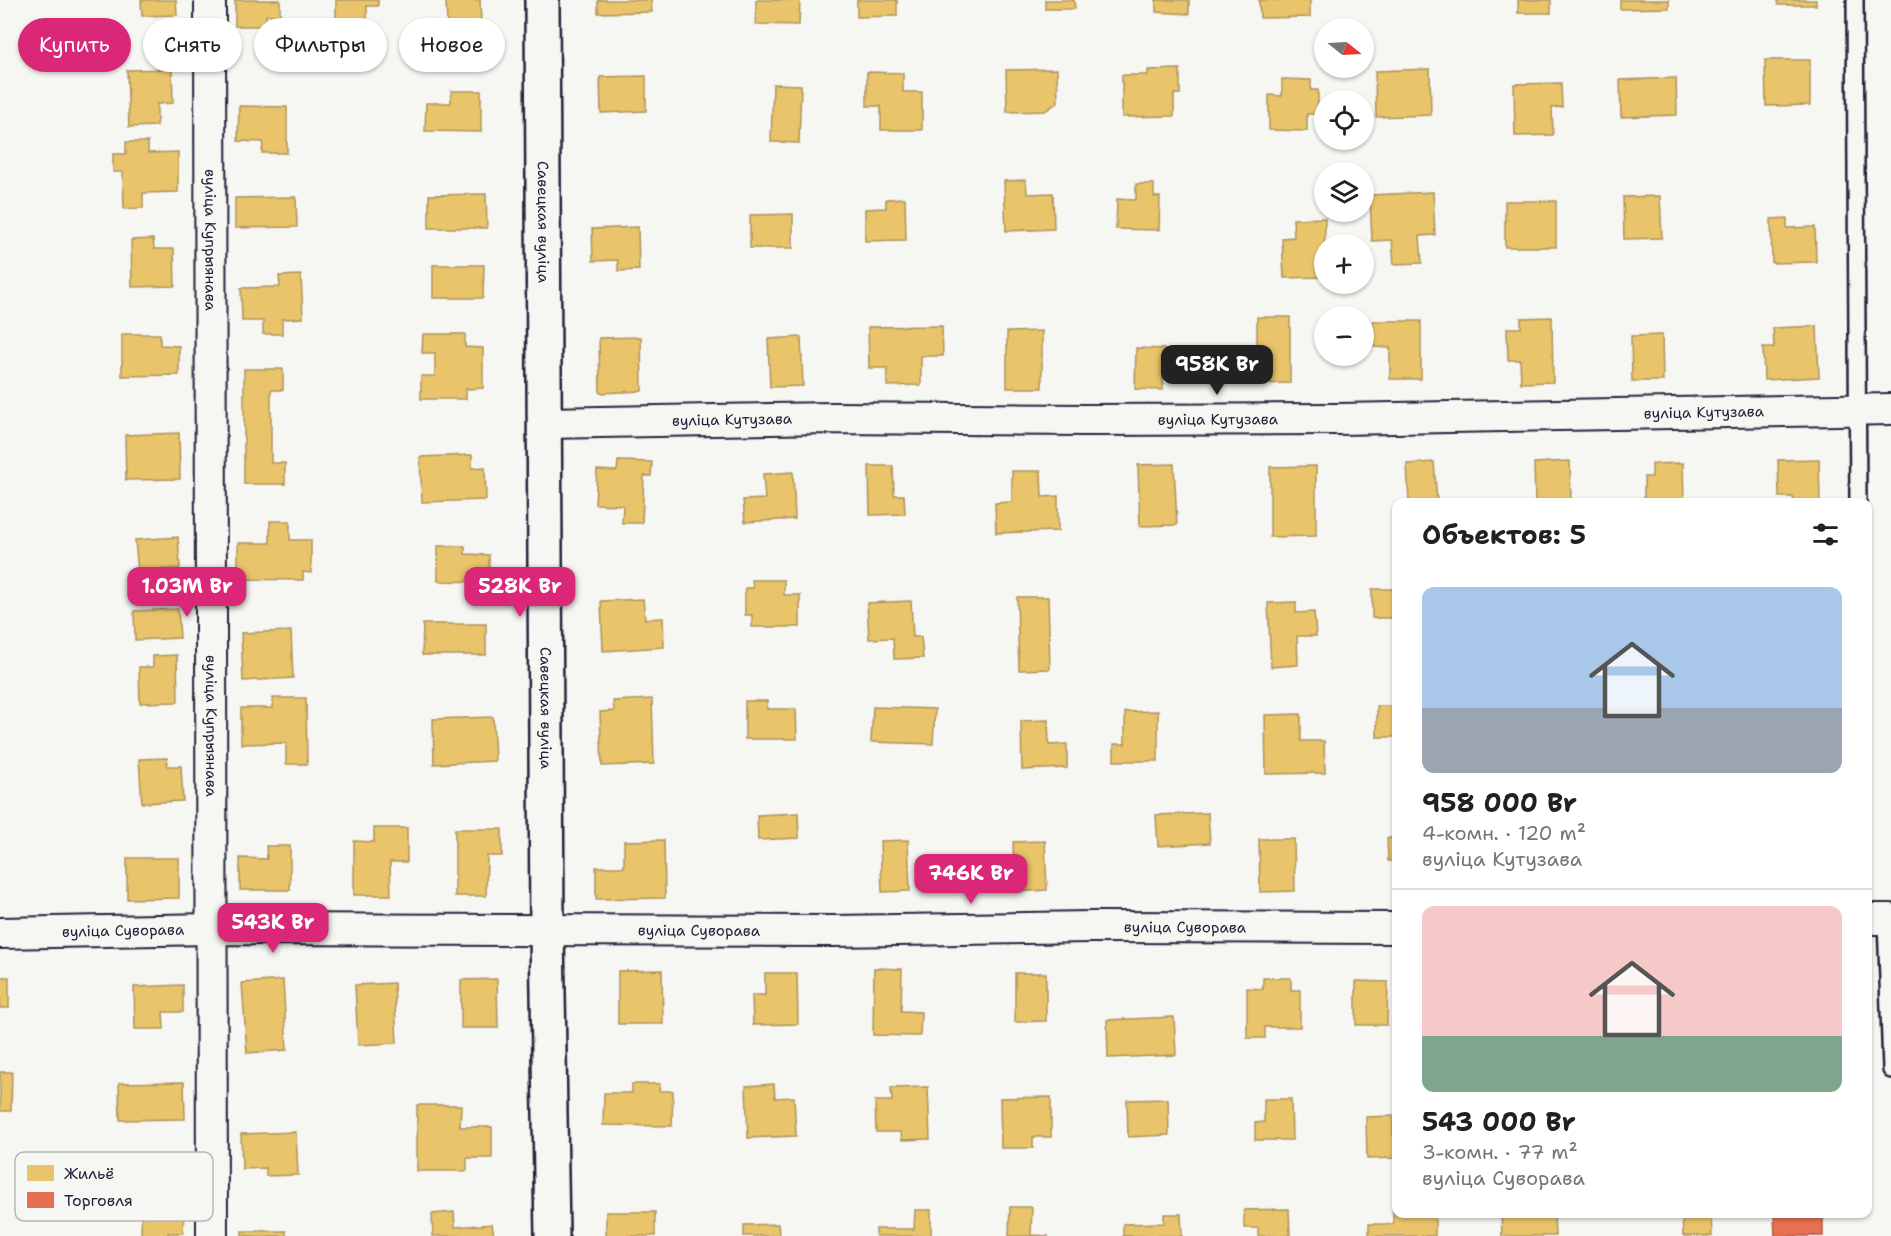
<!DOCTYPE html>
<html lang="ru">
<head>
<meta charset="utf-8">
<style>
  :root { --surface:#fff; --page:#f2f2f2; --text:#202124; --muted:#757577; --line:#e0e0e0; --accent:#db2777 }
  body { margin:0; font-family:"Shantell Sans",sans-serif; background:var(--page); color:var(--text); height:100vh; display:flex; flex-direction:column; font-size:22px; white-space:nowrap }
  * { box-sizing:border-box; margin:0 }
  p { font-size:20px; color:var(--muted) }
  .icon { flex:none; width:33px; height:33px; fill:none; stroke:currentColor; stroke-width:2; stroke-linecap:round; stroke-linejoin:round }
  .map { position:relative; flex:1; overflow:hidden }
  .side { position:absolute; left:1392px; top:498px; width:480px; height:720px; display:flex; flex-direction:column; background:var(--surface); border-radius:12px; box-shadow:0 2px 4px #0004 }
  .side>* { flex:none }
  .banner { position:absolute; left:18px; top:18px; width:570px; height:54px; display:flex; gap:12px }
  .needle { width:39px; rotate:108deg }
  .controls { position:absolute; left:1314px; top:18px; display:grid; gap:12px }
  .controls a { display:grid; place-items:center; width:60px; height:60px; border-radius:50%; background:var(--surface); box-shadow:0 2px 4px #0004; font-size:30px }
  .price { position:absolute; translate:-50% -51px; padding:0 14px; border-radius:12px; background:var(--accent); color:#fff; font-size:20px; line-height:39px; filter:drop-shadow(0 2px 3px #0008) }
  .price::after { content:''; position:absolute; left:50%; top:36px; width:18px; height:14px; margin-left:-9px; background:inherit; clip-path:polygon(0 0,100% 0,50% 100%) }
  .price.active { background:#222; color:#fff }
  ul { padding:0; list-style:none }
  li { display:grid; align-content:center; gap:12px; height:318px; padding:0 30px }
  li+li { border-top:2px solid var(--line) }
  li span { display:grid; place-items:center; height:186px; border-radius:12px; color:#555 }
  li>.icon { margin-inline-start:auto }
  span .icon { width:108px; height:108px; fill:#fffc; stroke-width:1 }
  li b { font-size:26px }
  h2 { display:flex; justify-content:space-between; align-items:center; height:72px; padding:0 30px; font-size:26px }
  .chip { padding:0 21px; border-radius:27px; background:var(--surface); box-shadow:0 2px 4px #0004; font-size:21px; line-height:54px }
  .chip.active { background:var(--accent); color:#fff }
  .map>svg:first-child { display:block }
  .homes { fill:#e9c46a; stroke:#ad935c; stroke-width:1.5 }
  .shops { fill:#e76f51; stroke:#ac584a; stroke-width:1.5 }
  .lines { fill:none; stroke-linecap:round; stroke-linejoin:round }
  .service-casing { stroke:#22223b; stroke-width:20 }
  .minor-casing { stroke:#22223b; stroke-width:34 }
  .tertiary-casing { stroke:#22223b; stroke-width:38 }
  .service { stroke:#f6f6f2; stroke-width:15 }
  .minor { stroke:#f6f6f2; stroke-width:30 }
  .tertiary { stroke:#f6f6f2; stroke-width:33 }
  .labels { text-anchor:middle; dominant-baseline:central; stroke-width:6; stroke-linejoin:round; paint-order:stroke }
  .street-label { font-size:15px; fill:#22223b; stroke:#f6f6f2 }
  .key { fill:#f6f6f2; stroke:#b6b6bb; stroke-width:1.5 }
  .key-label { font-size:16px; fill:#22223b }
</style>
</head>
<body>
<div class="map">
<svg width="1891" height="1236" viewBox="0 0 1891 1236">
  <rect width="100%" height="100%" fill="#f6f6f2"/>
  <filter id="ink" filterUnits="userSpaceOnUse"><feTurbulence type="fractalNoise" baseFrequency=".0167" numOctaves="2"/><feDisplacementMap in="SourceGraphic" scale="12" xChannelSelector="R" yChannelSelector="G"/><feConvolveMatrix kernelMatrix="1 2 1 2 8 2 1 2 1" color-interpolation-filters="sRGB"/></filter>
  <g filter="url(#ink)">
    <path class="homes" d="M141 0H176L177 15 142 16Z
      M235 0H280V15H266V26H235Z
      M336 0H378V6H367V23H336Z
      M446 0H480L481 24 447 25Z
      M598 0H651L652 12 598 13Z
      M756 0H800L799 25 756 24Z
      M857 0H897V16L857 17Z
      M1045 0H1074L1075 9H1045Z
      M1156 0H1189V14L1156 12Z
      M1259 0H1310V17L1260 18Z
      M1518 0H1551V13H1518Z
      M1620 0H1669V8L1620 9Z
      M1778 0H1816V5H1778Z
      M1765 60H1810V105L1766 106Z
      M172 69 173 103 157 104V126L129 127 127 70Z
      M1057 69 1058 102 1045 111 1007 112 1006 70Z
      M1180 69V94H1174V116L1122 117V75H1148V70Z
      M1430 69 1431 115 1376 117 1375 71Z
      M867 72 903 73V92H922V130H881V106H867Z
      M646 76V111L601 113 600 77Z
      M1676 78 1677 115 1621 117 1620 80Z
      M1282 79 1311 80V90H1318V114H1307V131L1269 130V95L1282 96Z
      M1561 83 1562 107 1552 108 1553 135 1515 136 1514 84Z
      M773 84 801 85 799 143 771 142Z
      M451 91H481V132L425 131 426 103H451Z
      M239 106 287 107V153H262L263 142 238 141Z
      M126 142H148V153L178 152V192L143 193V208L124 209 123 172H113V154H126Z
      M1026 180 1027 194 1053 193 1054 229 1006 231 1004 181Z
      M1136 184H1154V197H1160L1159 230 1116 229 1117 199 1136 200Z
      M1433 192 1435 235 1420 236 1422 263 1394 264 1392 240 1372 241 1370 195Z
      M486 194 487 228H429V195Z
      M1660 196 1662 238 1624 239 1623 197Z
      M296 197 297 227 235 228V198Z
      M905 198 906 240 865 241V209L886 208V199Z
      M1505 201H1556V247H1505Z
      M793 214V248H750V215Z
      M1325 218 1324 277 1284 278 1282 238 1294 237 1293 219Z
      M1787 218V228L1815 227 1816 262 1772 263 1771 219Z
      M638 227 639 270 618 271V260L593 261 592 229Z
      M153 239 154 249H174L175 286 132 287 131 240Z
      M433 265H484L483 298H433Z
      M301 275 303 318 282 319V334H263V321H242L241 288 280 287 279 276Z
      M1257 317H1290V383L1257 384Z
      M1552 317 1553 382 1521 383 1520 360H1508L1507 328H1521V318Z
      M1373 321H1421V379H1390V348L1374 347Z
      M942 326 943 356H921V385L887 386V368H869L868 327Z
      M1817 326 1819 377 1764 380 1763 348H1774L1773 328Z
      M1042 331V388H1007V332Z
      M122 334H160V345L179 346V375L122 376Z
      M423 334H465V347L483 348V388L466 389V399H421V376H435V353H422Z
      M1662 335 1663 381H1632L1631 336Z
      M641 337 642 391 600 393 599 338Z
      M801 337 803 386 770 387 768 339Z
      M1136 348 1164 349 1163 390 1135 389Z
      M244 369H283V390H271V463H285V484H244Z
      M179 433 180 479 126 480 125 435Z
      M472 455V468L485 467 486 500 422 502 420 457Z
      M1819 459 1820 502H1794L1793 497H1779L1778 460Z
      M618 461 652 462 651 476H644L642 523H622L623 505 595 504 597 470 617 471Z
      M1570 461 1571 502H1535L1534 463Z
      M1434 462 1437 502H1409L1407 464Z
      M1683 463 1684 502H1644V477H1652V464Z
      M1174 464 1177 525 1140 526 1138 465Z
      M869 466H893L894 495H904L905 514 870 515Z
      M1316 466V536L1270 537V467Z
      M1012 471H1041L1042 497 1058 496V531L996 533 995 503 1012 502Z
      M793 472 795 519 745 522 743 500 765 499 763 474Z
      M270 521H290V540H311V573L303 572V580L238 579V543H270Z
      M178 537 180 568 138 571 135 540Z
      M438 546H465V554L489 555V582L438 581Z
      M752 580H784V595H800V627H752V615H745V588H753Z
      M1372 589H1396V618H1372Z
      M1017 597H1048L1050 669 1019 670Z
      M643 599 645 619 663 618 664 647 603 651 601 601Z
      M911 601 913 637H921L923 658 894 659 893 638 869 639 867 603Z
      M1296 602V613L1314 612 1316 636H1297L1298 665 1271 667 1268 603Z
      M178 609 180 638 135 640 134 611Z
      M423 624H486V655H422Z
      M291 631 293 678 243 681 241 633Z
      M177 655 178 702 140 703 139 667H153V656Z
      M273 698H306L307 764H286V743L241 744V708H273Z
      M652 699 654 764 602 766 600 712 614 711 613 701Z
      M745 701H767V709H796L797 739H745Z
      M1377 706H1396V737H1377Z
      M873 707 935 709 933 744 871 742Z
      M1158 711V761H1114V744H1125V712Z
      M1301 714V741H1324L1325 773 1266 774 1265 715Z
      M493 717 495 761 434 764 433 719Z
      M1048 720 1049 745 1067 744V768L1022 770 1021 721Z
      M167 758V766H181L183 801 142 803 139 759Z
      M798 813 799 838 758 840 757 815Z
      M1208 813 1210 843 1158 846 1156 815Z
      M374 828H407V862H390L391 895H354V841L374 842Z
      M455 829H502V856H487L486 896H455Z
      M1387 838H1396V861H1388Z
      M1259 839H1294L1295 891 1260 892Z
      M664 840 665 898 596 899V867H624V841Z
      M908 840 910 891 882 892 880 841Z
      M1045 841 1047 890 1015 892 1013 842Z
      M266 846H290V890H240V858L267 859Z
      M127 858H179V898L127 899Z
      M874 968 902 969 901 1011 921 1012 920 1036 873 1035Z
      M662 970 663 1024H618V971Z
      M765 973H797L798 1024 753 1025 752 995H765Z
      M1015 973H1046V1021L1015 1022Z
      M0 977H9V1008H0Z
      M1263 978H1291V990H1300V1027H1265V1038H1247V988L1263 989Z
      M497 979 498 1028H461V980Z
      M283 980 287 1050 247 1053 242 983Z
      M1356 981 1388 982 1387 1025H1356Z
      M394 983 397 1043 358 1045 355 985Z
      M183 985V1012H163L164 1029H135L134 987Z
      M1174 1017 1176 1055 1108 1058 1107 1020Z
      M0 1072H12L11 1111H0Z
      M184 1082 185 1119 120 1120 119 1083Z
      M632 1084H660L659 1091H673L672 1126 603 1125 604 1093H632Z
      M774 1084 775 1098 794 1097 796 1136 748 1138 746 1086Z
      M928 1087 930 1139 902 1140 901 1132H876L875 1101H892L891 1088Z
      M1051 1097V1137H1033V1148H1001L1000 1098Z
      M1168 1099 1169 1135 1128 1137 1127 1100Z
      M1264 1099H1291L1292 1140H1255V1123L1264 1122Z
      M417 1105H461L460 1127H492V1158H467V1171H417Z
      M1393 1116V1134H1396V1158L1367 1159 1366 1117Z
      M296 1132 298 1175 266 1176V1168L242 1169 241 1134Z
      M142 1198 185 1199 183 1233H168V1236H141Z
      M1393 1203H1396V1214H1435V1236H1369V1224H1393Z
      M1010 1207H1032L1031 1235 1049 1236H1009Z
      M1289 1209 1290 1236H1258V1228H1244V1210Z
      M915 1210H931V1236H876V1229H914Z
      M454 1212 455 1227 492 1224 494 1236H433L432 1214Z
      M606 1212H655V1236H606Z
      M1164 1214H1181L1182 1236H1123V1224L1164 1223Z
      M1501 1214H1554L1555 1236H1502Z
      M1682 1214H1711L1712 1236H1683Z
      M778 1224 779 1236H744V1225Z
      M242 1231H286V1236H242Z"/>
    <path class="shops" d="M1774 1214H1823V1236H1775Z"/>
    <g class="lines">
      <g class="service-casing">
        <path id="service" d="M1855 0 1858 502
          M1886 919 1891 1070"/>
      </g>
      <g class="minor-casing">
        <g id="minor">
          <path id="s1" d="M210 0 212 1236"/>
          <path id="s2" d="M544 423 833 418 1088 420 1339 419 1891 409"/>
          <path d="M1868 919H1891"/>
          <path id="s3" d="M0 933 211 929 834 931 1091 927 1396 928"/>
        </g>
      </g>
      <g class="tertiary-casing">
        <g id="tertiary">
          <path id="s4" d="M542 0 547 931 552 1236"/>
        </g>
      </g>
      <use href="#service" class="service"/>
      <use href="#minor" class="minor"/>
      <use href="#tertiary" class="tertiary"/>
    </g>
  </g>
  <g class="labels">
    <g class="street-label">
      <text stroke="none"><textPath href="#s4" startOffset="222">Савецкая вуліца</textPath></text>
      <text stroke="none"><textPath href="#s1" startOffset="240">вуліца Купрыянава</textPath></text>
      <text stroke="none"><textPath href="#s2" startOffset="1160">вуліца Кутузава</textPath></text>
      <text stroke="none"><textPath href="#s2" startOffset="188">вуліца Кутузава</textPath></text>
      <text stroke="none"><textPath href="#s2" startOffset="674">вуліца Кутузава</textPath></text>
      <text stroke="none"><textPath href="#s4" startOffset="708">Савецкая вуліца</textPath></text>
      <text stroke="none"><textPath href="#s1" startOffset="726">вуліца Купрыянава</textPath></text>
      <text stroke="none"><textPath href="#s3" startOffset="1185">вуліца Суворава</textPath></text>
      <text stroke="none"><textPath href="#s3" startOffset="123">вуліца Суворава</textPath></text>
      <text stroke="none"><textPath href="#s3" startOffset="699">вуліца Суворава</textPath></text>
    </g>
  </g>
  <rect x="15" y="1152" width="198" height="69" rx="9" class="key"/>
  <rect x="27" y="1165" width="27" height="16" fill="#e9c46a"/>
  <rect x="27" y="1192" width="27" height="16" fill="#e76f51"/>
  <g class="key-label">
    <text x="64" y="1179">Жильё</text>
    <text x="64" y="1206">Торговля</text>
  </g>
</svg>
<div class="controls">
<a><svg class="needle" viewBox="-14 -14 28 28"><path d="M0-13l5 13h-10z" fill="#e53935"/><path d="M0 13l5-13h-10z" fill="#757577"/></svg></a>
<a><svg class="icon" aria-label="locate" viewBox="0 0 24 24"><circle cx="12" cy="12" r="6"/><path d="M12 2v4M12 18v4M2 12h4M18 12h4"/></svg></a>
<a><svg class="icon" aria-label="layers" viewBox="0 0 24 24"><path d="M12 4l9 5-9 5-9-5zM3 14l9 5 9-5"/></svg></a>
<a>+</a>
<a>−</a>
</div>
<b class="price active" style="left:1217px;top:396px">958K Br</b>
<b class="price" style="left:187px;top:618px">1.03M Br</b>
<b class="price" style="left:520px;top:618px">528K Br</b>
<b class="price" style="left:971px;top:905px">746K Br</b>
<b class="price" style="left:273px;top:954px">543K Br</b>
<div class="banner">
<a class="chip active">Купить</a>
<a class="chip">Снять</a>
<a class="chip">Фильтры</a>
<a class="chip">Новое</a>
</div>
<section class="side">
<h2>Объектов: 5<svg class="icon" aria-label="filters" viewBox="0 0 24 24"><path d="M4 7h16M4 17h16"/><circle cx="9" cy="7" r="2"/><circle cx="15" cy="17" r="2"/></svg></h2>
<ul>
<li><span style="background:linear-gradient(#a9c7e8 65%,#9aa5b1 0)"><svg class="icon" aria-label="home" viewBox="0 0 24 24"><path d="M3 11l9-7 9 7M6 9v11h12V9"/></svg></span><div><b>958 000 Br</b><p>4-комн. · 120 m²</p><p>вуліца Кутузава</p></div></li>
<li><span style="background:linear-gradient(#f6c9c9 70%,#7fa58c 0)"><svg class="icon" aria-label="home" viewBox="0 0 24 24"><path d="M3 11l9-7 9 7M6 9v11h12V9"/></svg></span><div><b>543 000 Br</b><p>3-комн. · 77 m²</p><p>вуліца Суворава</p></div></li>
</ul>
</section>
</div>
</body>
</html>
